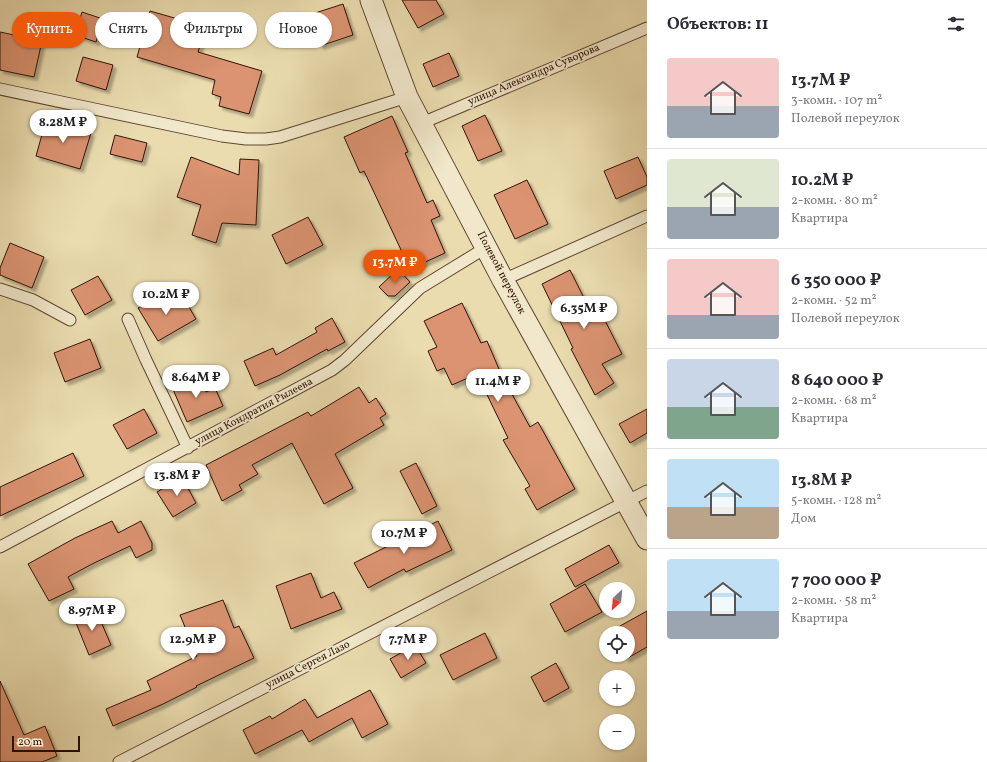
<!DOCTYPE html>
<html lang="ru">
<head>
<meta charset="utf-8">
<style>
  :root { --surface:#fff; --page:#f7f7f7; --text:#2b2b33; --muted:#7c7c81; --line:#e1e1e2; --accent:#ea580c }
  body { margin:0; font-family:Vollkorn,serif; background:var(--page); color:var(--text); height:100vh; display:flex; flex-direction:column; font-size:15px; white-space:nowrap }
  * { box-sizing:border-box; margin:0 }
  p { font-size:13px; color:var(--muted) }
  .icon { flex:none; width:22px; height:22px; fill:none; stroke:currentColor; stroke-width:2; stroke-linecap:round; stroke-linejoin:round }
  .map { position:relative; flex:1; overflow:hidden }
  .panel { display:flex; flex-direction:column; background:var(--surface); width:340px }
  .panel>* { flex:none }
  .banner { position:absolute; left:12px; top:12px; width:380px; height:36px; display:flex; gap:8px }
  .needle { width:26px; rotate:206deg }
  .fabs { position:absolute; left:599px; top:582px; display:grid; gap:8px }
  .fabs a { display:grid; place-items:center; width:36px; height:36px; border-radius:50%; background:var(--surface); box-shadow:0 1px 3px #0004; font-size:20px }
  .scale { position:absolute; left:12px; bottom:10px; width:68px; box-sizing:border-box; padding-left:4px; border:2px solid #311305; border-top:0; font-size:11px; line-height:14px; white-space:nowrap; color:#311305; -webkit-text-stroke:3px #f1e8cb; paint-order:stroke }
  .price { position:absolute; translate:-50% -34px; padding:0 9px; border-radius:14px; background:#fff; color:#222; font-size:13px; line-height:26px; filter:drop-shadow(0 1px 2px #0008) }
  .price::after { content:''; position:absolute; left:50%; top:24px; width:12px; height:9px; margin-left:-6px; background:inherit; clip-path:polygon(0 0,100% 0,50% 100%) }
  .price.current { background:var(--accent); color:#fff }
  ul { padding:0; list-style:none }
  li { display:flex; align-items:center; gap:12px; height:100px; padding:0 20px }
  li+li { border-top:1px solid var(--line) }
  li span { display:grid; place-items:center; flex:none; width:112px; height:80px; border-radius:4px; color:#555 }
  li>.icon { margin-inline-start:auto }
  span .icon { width:48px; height:48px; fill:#fffc; stroke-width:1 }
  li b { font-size:17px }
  h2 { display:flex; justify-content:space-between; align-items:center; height:48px; padding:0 20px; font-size:17px }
  .chip { padding:0 14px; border-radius:18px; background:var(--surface); box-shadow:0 1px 3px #0004; font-size:14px; line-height:36px }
  .chip.current { background:var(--accent); color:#fff }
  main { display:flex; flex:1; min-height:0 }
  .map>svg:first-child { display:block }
  .building { fill:#db9371; stroke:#311305; filter:url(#shadow) }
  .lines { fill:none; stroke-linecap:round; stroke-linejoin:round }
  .lane-casing { stroke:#5f4530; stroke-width:13 }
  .street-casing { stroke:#5f4530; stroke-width:23 }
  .lane { stroke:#f1e8cb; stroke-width:11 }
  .street { stroke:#f1e8cb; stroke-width:21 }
  .labels { text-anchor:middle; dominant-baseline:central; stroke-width:3.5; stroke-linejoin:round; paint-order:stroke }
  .street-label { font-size:11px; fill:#311305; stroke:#f1e8cb }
</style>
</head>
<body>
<main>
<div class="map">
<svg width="647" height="762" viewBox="0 0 647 762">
  <defs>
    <filter id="shadow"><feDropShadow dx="3.5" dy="3.5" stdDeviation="1" flood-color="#0004"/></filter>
  </defs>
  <rect width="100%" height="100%" fill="#eadcaf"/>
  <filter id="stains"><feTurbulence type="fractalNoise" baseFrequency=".005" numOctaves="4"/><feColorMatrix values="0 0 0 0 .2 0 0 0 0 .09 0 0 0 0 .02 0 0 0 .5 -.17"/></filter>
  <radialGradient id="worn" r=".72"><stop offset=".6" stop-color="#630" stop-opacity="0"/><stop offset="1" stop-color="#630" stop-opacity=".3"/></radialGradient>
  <path class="building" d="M402 0H436L444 14 418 28Z
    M343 4 353 35 320 46 309 15Z
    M150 11 206 27 198 52 262 71 249 114 219 106 221 97 212 94 215 80 137 57Z
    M82 12 103 19 96 42 75 35Z
    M0 32 42 41 34 77 0 70Z
    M449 53 459 76 433 87 423 64Z
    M83 57 113 65 106 90 76 81Z
    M485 115 502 151 478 161 462 126Z
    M392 116 408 152 405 153 427 203 433 200 440 216 431 220 445 253 410 269 364 171 360 173 344 137Z
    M46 120 91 133 80 169 36 156Z
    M115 135 147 143 142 162 110 154Z
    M191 157 239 175 240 159 259 160 256 225 222 223 216 243 192 235 201 205 177 197Z
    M638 157 647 177V185L616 199 604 171Z
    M527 180 548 224 515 239 494 195Z
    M308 217 323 245 286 264 272 235Z
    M10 243 44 257 32 288 0 275V268Z
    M398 269 410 282 395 296H388L379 287Z
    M570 270 586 302 594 299 622 354 602 364 614 383 595 395 571 349 573 348 542 284Z
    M98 276 112 300 85 315 71 290Z
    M164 293 171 305 186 302 196 319 158 341 138 308Z
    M462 303 481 343 487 341 502 376 530 427 538 422 575 489 537 510 525 489 530 486 503 440 508 438 477 374 452 385 444 368 437 371 428 351 437 347 424 321Z
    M332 318 345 342 328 351 327 349 280 375 255 386 244 361 273 348 276 355 317 332 315 328Z
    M90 339 101 368 65 382 54 353Z
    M198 375 206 392 215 388 223 406 187 422 172 387Z
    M359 387 369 403 376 398 386 414 380 418 384 425 335 454 353 488 324 504 292 443 252 465 258 474 239 485 242 490 222 501 206 465 308 412 311 416Z
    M144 409 157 433 127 449 113 425Z
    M647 409V433L630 443 619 424Z
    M73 453 84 476 0 516V487Z
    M416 463 437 506 422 514 400 471Z
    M182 477 196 503 173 517 157 492Z
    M112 521 118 533 141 521 152 543V550L136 558 130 546 92 564 68 577 74 589 49 601 28 564 75 538Z
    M438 521 452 550 406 572 404 569 368 588 354 563Z
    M609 545 619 563 575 587 565 569Z
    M311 573 321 598 334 592 342 609 291 629 276 586Z
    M585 584 602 612 565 632 550 604Z
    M223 600 234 628 239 626 254 658 196 686 197 687 163 704 113 726 106 709 151 690 147 681 197 656 180 615Z
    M96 610 111 645 89 655 74 618Z
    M647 611V647L626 659 624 655H628V633H612L611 631Z
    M485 633 497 658 453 680 440 655Z
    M415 645 426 663 401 678 390 659Z
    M556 663 569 688 544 702 531 677Z
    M0 681 24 735 45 726 57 756 42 762H0Z
    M370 690 388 724 362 738 352 718 309 742 302 730 255 754 243 730 270 716 272 719 305 699 317 718Z"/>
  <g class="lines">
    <g class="lane-casing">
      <path id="lane" d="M0 89 222 136 246 139H266L280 137 407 97
        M422 123 647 28
        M503 280 647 216
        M0 289 33 300 70 320
        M128 319 146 360 188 448
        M0 547 332 370 345 360 420 288 487 247
        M119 762 647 491"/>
    </g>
    <g class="street-casing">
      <path id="street" d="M371 0 407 97 503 280 647 539"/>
    </g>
    <use href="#lane" class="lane"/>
    <use href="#street" class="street"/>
  </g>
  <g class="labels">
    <g class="street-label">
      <text transform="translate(534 75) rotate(-23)">улица Александра Суворова</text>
      <text transform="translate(501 273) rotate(62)">Полевой переулок</text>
      <text transform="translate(254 412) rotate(-28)">улица Кондратия Рылеева</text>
      <text transform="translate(308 665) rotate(-27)">улица Сергея Лазо</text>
    </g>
  </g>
  <rect width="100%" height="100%" filter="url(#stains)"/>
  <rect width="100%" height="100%" fill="url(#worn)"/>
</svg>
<div class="fabs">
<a><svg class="needle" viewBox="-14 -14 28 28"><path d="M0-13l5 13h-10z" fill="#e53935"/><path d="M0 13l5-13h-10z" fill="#7c7c81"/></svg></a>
<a><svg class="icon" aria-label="locate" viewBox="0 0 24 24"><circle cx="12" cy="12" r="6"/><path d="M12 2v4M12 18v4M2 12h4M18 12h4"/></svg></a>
<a>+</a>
<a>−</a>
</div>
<div class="scale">20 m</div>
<b class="price" style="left:63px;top:144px">8.28M ₽</b>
<b class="price current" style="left:395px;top:284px">13.7M ₽</b>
<b class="price" style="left:166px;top:316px">10.2M ₽</b>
<b class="price" style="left:584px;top:330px">6.35M ₽</b>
<b class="price" style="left:196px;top:399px">8.64M ₽</b>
<b class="price" style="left:498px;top:403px">11.4M ₽</b>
<b class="price" style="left:177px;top:497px">13.8M ₽</b>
<b class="price" style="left:404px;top:555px">10.7M ₽</b>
<b class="price" style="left:92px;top:632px">8.97M ₽</b>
<b class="price" style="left:193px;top:661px">12.9M ₽</b>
<b class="price" style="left:408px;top:661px">7.7M ₽</b>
<div class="banner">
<a class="chip current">Купить</a>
<a class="chip">Снять</a>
<a class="chip">Фильтры</a>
<a class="chip">Новое</a>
</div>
</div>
<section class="panel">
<h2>Объектов: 11<svg class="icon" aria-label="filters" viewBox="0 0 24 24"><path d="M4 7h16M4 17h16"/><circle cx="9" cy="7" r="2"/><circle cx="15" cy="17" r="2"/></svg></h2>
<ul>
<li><span style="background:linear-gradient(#f6c9c9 60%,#9aa5b1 0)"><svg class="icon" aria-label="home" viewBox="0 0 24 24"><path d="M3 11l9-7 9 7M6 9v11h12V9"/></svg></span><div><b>13.7M ₽</b><p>3-комн. · 107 m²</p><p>Полевой переулок</p></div></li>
<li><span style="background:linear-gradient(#dfe7d0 60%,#9aa5b1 0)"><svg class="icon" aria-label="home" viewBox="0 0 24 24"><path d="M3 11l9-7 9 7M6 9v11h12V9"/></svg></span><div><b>10.2M ₽</b><p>2-комн. · 80 m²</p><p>Квартира</p></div></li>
<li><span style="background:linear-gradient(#f6c9c9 70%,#9aa5b1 0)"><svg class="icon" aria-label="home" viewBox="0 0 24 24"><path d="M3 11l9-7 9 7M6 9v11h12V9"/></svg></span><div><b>6 350 000 ₽</b><p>2-комн. · 52 m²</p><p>Полевой переулок</p></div></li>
<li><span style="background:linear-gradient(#c9d6e8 60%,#7fa58c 0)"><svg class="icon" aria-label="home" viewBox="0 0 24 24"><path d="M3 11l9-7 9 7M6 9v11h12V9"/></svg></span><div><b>8 640 000 ₽</b><p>2-комн. · 68 m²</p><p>Квартира</p></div></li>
<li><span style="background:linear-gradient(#bfe0f5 60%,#b9a48a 0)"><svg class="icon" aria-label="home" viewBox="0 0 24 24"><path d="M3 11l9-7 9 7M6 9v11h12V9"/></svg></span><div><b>13.8M ₽</b><p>5-комн. · 128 m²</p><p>Дом</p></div></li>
<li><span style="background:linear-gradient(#bfe0f5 65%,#9aa5b1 0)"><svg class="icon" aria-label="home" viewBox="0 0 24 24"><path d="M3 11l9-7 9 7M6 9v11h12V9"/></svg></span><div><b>7 700 000 ₽</b><p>2-комн. · 58 m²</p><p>Квартира</p></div></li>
</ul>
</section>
</main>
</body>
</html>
